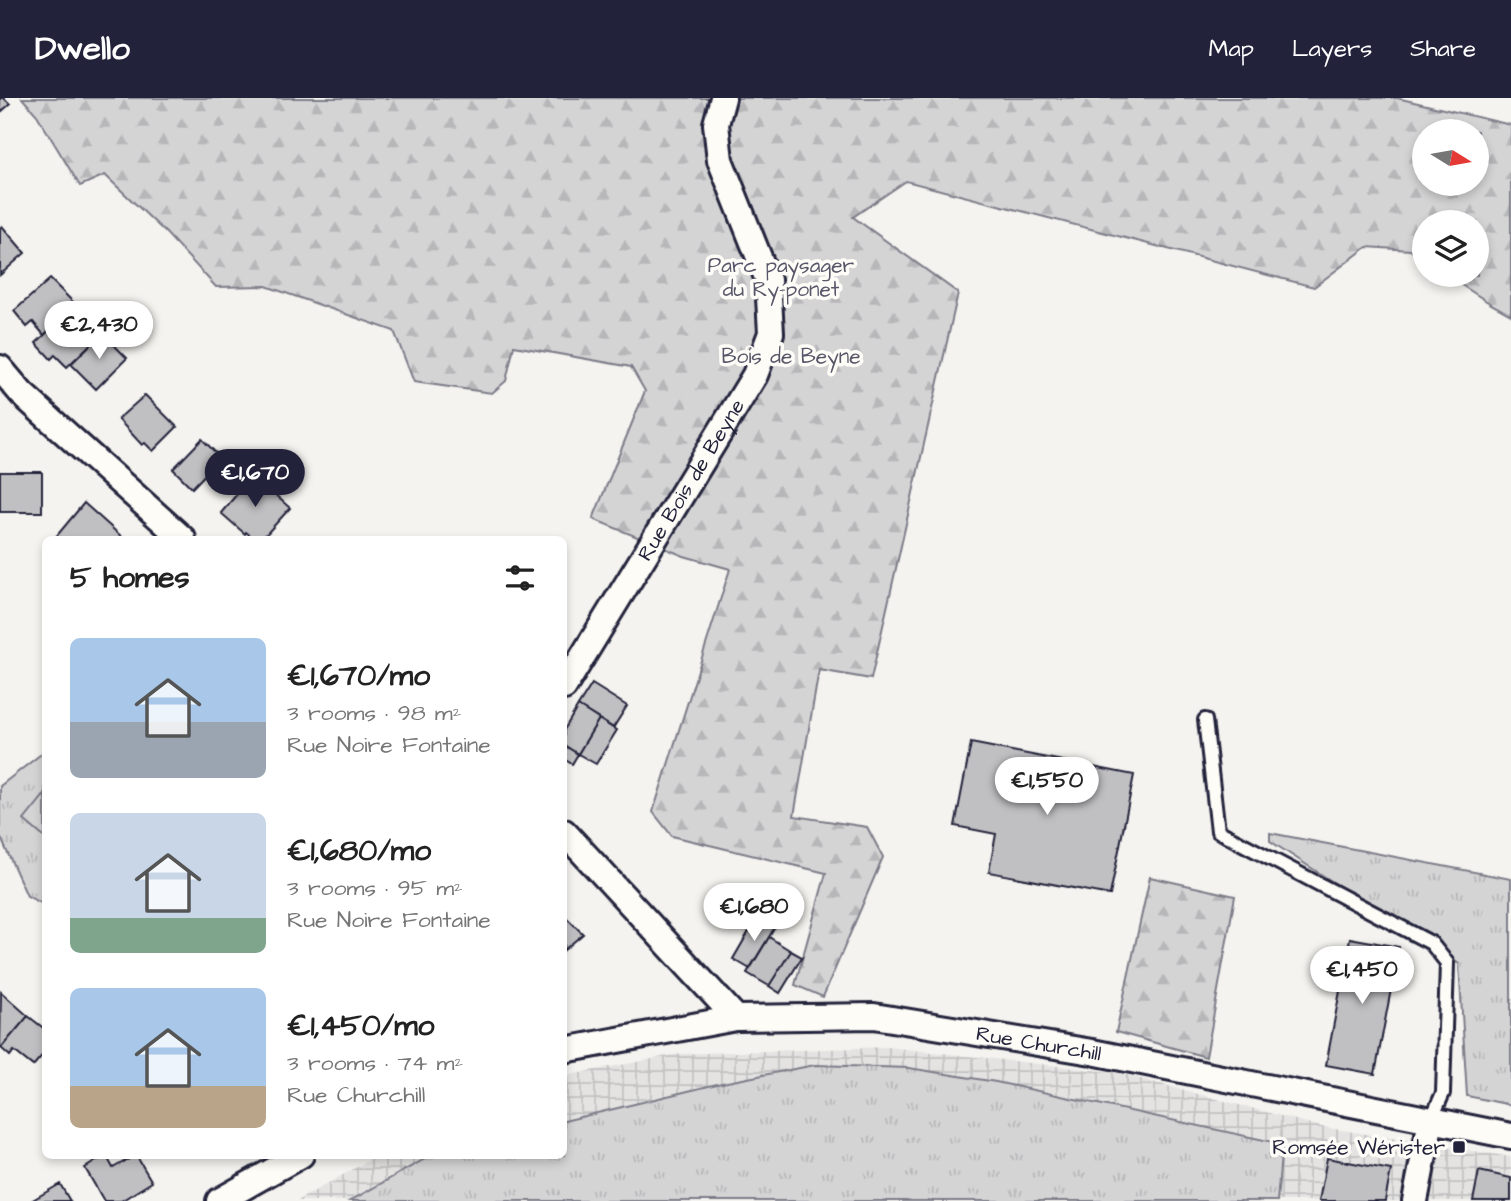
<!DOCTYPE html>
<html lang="en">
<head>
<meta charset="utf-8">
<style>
  :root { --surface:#fff; --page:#f2f2f2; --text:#222; --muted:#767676; --accent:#22223b }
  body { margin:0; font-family:"Architects Daughter",sans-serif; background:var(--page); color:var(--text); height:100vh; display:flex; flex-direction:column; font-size:26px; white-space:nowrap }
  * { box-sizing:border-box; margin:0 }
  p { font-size:23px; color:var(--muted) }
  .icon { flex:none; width:38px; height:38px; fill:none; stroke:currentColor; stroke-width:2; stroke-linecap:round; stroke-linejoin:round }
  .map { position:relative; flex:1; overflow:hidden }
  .details { position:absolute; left:42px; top:438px; width:525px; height:623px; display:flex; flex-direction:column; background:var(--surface); border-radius:10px; box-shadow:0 4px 10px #0003 }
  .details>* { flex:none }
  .needle { width:46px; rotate:101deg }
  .buttons { position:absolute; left:1412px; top:21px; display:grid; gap:14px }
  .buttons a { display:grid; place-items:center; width:77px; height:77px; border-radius:50%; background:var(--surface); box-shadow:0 4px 10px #0003; font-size:35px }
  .price { position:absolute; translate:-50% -60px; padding:0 16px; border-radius:24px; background:#fff; color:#222; font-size:23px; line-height:46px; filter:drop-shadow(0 2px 4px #0008) }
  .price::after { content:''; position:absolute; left:50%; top:42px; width:21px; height:16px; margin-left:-10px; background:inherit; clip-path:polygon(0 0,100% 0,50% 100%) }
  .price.active { background:var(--accent); color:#fff }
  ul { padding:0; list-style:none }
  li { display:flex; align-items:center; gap:21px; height:175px; padding:0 28px }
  li span { display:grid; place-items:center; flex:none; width:196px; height:140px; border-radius:10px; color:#555 }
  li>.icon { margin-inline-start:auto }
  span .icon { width:84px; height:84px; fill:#fffc; stroke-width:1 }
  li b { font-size:30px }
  h2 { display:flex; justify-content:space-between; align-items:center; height:84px; padding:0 28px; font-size:30px }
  header { display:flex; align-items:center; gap:42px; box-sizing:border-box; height:98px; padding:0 35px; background:var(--accent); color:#fff }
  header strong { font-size:33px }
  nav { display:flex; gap:38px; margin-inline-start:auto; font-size:24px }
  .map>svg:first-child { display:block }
  .industrial { fill:url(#industrial-grid) }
  .grass { fill:url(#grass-tufts); stroke:#7c7b88; stroke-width:2 }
  .forest { fill:url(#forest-firs); stroke:#7c7b88; stroke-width:2; fill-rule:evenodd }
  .garden { fill:#d5d4d5; stroke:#7c7b88; stroke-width:2 }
  .building { fill:#c0bfc2; stroke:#22223b; stroke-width:2 }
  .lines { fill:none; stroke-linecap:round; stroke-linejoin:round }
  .service-casing { stroke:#22223b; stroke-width:18 }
  .minor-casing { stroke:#22223b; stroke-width:30 }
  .service { stroke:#fdfcf7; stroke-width:12 }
  .minor { stroke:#fdfcf7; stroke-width:24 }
  .poi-dot { fill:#22223b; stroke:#fdfcf7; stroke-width:2.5 }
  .labels { text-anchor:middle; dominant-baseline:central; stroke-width:7; stroke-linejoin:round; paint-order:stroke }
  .park-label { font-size:21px; fill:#585769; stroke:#fdfcf7 }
  .street-label { font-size:21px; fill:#22223b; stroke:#fdfcf7 }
  .poi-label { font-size:21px; fill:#22223b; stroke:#fdfcf7; text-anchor:end }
</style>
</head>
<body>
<header>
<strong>Dwello</strong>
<nav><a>Map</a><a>Layers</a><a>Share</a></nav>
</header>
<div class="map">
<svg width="1511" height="1103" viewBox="0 0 1511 1103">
  <defs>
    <pattern id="industrial-grid" width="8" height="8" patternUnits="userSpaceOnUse" patternTransform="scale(1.75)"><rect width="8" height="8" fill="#e4e3e2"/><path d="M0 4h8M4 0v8" fill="none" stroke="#c3c2c3"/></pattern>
    <pattern id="grass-tufts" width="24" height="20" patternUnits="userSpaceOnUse" patternTransform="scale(1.75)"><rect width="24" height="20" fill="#d5d4d5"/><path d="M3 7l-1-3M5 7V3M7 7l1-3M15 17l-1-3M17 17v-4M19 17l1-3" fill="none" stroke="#b7b6b8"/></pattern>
    <pattern id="forest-firs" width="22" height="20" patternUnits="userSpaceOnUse" patternTransform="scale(1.75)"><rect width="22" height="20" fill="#d5d4d5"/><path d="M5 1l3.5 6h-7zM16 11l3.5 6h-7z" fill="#b7b6b8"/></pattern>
  </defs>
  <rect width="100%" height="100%" fill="#f4f3ef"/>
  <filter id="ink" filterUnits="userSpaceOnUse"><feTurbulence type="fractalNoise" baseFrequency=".0143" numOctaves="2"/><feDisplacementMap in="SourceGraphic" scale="14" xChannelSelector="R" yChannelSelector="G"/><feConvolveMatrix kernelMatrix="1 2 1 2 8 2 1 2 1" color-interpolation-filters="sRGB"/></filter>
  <g filter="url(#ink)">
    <path class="industrial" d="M887 949 1119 975 1322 1029 1511 1059V1103H297L378 1057H564V978L678 956Z"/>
    <path class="grass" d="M45 653V807L27 798 0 738V688Z
      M1270 735 1511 781V1007L1467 998 1459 866 1270 743Z
      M815 967 909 970 996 984 1282 1046 1277 1103H350L432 1057H564V1023L717 986Z"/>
    <path class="forest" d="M22 0H1397L1511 27V217L1491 206 1446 177H1477V124H1424V162L1410 152 1367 149 1314 189 906 83 853 119 958 195 871 581 819 572 794 718 867 729 883 759 823 899 795 887 826 775 672 738 653 714 730 471 684 458 593 421 645 293 631 269 514 248 506 283 492 295 414 284 394 233 266 188 216 189 165 134 105 77 80 88 37 17ZM1424 33H1477V86H1424Z
      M1150 779 1235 798 1206 959 1116 934Z"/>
    <path class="garden" d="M45 696V740L24 722Z"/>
    <path class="building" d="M0 0H4L10 6 0 15Z
      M2 128 25 155 0 177V130Z
      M50 181 76 207 44 237 33 224 27 229 14 213Z
      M76 207 102 235 67 269 55 257 51 261 36 245Z
      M102 235 127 260 96 291 71 266Z
      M145 297 177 329 153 353 145 345 142 347 118 321Z
      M202 341 221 360 192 390 173 371Z
      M0 374H42V414H0Z
      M253 377 290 410 262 441H254L246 434 245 436 221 415Z
      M84 405 122 439 120 441H54Z
      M592 586 627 608 613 630 578 608Z
      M578 608 599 621 578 656 564 647V632Z
      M599 621 617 632 596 666 578 656Z
      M971 645 1134 677 1110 797 989 774 996 736 955 728Z
      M564 647 578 656 572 666 564 661Z
      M564 817 583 836 564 852Z
      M758 818 775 829 750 871 733 861Z
      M769 839 791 853 769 888 747 875Z
      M1350 840 1399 849 1375 976 1326 967Z
      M791 853 802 859 780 895 769 888Z
      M1 894 28 918 1 950H0Z
      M28 918 46 932V953L33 968 14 953 10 958 1 950Z
      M106 1057 113 1070 136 1057 152 1084 121 1103H104L85 1070Z
      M1327 1060 1391 1072 1385 1103H1319Z
      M1479 1073 1511 1080V1103H1473Z
      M60 1086 70 1103H31Z"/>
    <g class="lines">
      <g class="service-casing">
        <path id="service" d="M1205 622 1218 733 1431 845 1447 865 1443 995 1431 1022"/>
      </g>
      <g class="minor-casing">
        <g id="minor">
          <path d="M0 270 22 296 183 441"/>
          <path id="s1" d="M564 589 755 277 771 235 768 182 720 62 716 26 723 0"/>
          <path d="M564 734 736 920"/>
          <path id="s2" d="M564 952 736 920 874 918 1092 954 1511 1038"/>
          <path d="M219 1103 301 1057"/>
          <path d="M1415 1103 1431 1022"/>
        </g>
      </g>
      <use href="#service" class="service"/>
      <use href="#minor" class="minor"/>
    </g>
  </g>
  <rect class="poi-dot" x="1452" y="1042" width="14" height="14" rx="3.5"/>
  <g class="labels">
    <g class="park-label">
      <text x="781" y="167">Parc paysager<tspan x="781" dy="24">du Ry-ponet</tspan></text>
      <text x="791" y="258">Bois de Beyne</text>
    </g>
    <g class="street-label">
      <text stroke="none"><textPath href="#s1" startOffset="243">Rue Bois de Beyne</textPath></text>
      <text stroke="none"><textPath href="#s2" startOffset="480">Rue Churchill</textPath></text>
    </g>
    <g class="poi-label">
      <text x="1445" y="1049">Romsée Wérister</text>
    </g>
  </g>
</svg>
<div class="buttons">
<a><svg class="needle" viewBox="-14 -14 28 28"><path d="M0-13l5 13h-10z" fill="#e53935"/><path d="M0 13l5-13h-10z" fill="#767676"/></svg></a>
<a><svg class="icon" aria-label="layers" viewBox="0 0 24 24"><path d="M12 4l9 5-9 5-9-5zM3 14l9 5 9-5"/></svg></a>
</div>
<b class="price" style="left:99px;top:263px">€2,430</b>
<b class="price active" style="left:255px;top:411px">€1,670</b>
<b class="price" style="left:1047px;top:719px">€1,550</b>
<b class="price" style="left:754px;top:845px">€1,680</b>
<b class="price" style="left:1362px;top:908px">€1,450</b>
<section class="details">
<h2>5 homes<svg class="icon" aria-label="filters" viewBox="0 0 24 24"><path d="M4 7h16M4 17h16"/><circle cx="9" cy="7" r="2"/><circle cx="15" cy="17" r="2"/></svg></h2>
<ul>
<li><span style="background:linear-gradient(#a9c7e8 60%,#9aa5b1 0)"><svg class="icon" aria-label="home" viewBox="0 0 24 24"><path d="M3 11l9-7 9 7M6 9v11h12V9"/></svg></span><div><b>€1,670/mo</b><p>3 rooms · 98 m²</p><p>Rue Noire Fontaine</p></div></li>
<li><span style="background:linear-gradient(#c9d6e8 75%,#7fa58c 0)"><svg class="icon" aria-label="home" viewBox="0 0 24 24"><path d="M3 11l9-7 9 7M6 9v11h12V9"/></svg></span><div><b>€1,680/mo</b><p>3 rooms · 95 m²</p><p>Rue Noire Fontaine</p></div></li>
<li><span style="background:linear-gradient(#a9c7e8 70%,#b9a48a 0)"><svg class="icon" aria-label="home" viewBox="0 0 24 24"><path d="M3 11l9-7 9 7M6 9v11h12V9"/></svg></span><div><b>€1,450/mo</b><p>3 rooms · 74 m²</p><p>Rue Churchill</p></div></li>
</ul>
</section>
</div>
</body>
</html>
